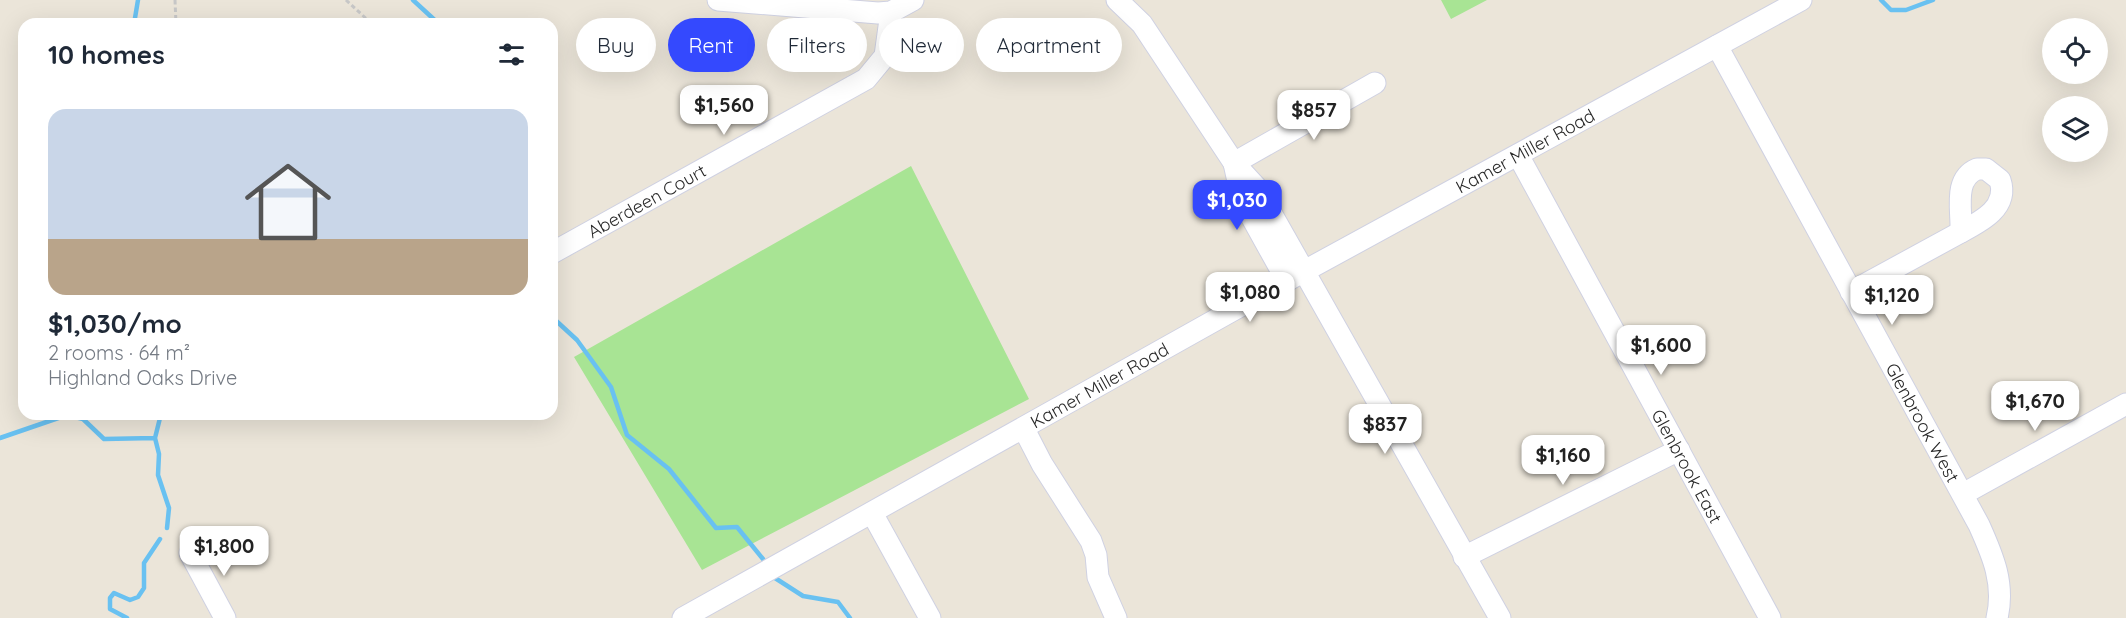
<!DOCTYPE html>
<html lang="en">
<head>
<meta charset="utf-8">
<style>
  :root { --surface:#fff; --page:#f6f6f7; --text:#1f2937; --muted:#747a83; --line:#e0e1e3; --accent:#3449fe }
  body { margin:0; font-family:Quicksand,sans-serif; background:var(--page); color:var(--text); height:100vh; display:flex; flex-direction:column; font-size:22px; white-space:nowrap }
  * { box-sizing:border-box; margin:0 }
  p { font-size:20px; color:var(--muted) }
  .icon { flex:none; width:33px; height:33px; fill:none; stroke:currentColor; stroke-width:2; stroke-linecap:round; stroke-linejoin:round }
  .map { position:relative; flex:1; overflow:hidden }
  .side { position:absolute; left:18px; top:18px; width:540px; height:402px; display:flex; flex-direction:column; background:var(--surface); border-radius:18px; box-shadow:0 6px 24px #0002 }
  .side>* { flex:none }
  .guide { position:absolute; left:576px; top:18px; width:570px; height:54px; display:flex; gap:12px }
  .controls { position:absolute; left:2042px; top:18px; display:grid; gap:12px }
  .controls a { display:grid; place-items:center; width:66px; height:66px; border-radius:50%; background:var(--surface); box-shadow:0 6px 24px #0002; font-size:30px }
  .price { position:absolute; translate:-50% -51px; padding:0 14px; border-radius:12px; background:#fff; color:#222; font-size:20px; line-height:39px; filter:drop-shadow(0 2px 3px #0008) }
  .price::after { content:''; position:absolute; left:50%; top:36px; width:18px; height:14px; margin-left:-9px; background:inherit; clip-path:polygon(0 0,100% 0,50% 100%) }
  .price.active { background:var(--accent); color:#fff }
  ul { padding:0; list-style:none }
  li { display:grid; align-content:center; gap:12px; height:318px; padding:0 30px }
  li+li { border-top:2px solid var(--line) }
  li span { display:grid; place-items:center; height:186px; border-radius:18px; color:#555 }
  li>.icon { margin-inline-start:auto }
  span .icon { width:108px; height:108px; fill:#fffc; stroke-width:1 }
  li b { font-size:26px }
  h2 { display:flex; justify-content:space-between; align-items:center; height:72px; padding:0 30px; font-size:26px }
  .tag { padding:0 21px; border-radius:27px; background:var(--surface); box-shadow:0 6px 24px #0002; font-size:21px; line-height:54px }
  .tag.active { background:var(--accent); color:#fff }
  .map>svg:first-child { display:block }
  .green { fill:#a8e494 }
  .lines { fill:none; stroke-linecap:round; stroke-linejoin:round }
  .stream { stroke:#69c1f1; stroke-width:4.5 }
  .minor-casing { stroke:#cfd1e2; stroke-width:23 }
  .path { stroke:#c7c7c7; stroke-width:3; stroke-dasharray:4.5 3; stroke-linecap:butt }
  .minor { stroke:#fff; stroke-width:21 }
  .labels { text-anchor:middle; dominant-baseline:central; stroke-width:5; stroke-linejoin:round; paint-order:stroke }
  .street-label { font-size:18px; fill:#282828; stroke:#fff }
</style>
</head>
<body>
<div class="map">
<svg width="2126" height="618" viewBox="0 0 2126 618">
  <rect width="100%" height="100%" fill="#ebe5d9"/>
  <path class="green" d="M1441 0H1487L1451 19Z
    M911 166 1029 399 702 570 574 357Z"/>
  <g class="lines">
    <path class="stream" d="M413 0 439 24
      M1881 0 1891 10H1906L1933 0
      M134 24 138 0
      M552 317 577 340 611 387 627 435 669 469 716 528 737 527 763 559
      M161 414 155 438 159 454 158 475 169 508 167 528
      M0 438 67 415 83 419 104 439 155 438
      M775 578 803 596 838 602 850 618
      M127 618 110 609V598L114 593 130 600 138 597 144 588V563L160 539"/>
    <g class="minor-casing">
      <g id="minor">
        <path d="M718 0 878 13 891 12 913 0"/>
        <path d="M1117 0 1142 24 1234 163 1257 188 1500 618"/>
        <path id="s1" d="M1717 46 1979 525C1993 556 2005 584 1997 618"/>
        <path id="s2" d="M1518 155 1770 618"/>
        <path d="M1234 163 1375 83"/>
        <path d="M1234 163 1242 200 1287 281"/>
        <path d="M1977 169H1986L2000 180C2009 207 1982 221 1961 232 1962 210 1953 179 1977 169Z"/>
        <path id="s3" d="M552 253 866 79 885 56 891 12"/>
        <path d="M1851 292 1961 232"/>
        <path d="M1024 429 1042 464 1091 541 1096 555 1098 577 1116 618"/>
        <path d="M1963 494 2126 404"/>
        <path d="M872 513 930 618"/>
        <path d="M190 553 225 618"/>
        <path d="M1464 557 1679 450"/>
        <path id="s4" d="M683 618 1244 304 1801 0"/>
      </g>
    </g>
    <path class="path" d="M175 0 176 24
      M346 0 372 24"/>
    <use href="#minor" class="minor"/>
  </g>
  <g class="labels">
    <g class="street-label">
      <text stroke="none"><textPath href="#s4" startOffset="963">Kamer Miller Road</textPath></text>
      <text stroke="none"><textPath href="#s3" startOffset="108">Aberdeen Court</textPath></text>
      <text stroke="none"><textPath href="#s4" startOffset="477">Kamer Miller Road</textPath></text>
      <text stroke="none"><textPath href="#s1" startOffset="429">Glenbrook West</textPath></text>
      <text stroke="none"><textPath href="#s2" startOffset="354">Glenbrook East</textPath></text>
    </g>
  </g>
</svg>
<div class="controls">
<a><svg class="icon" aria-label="locate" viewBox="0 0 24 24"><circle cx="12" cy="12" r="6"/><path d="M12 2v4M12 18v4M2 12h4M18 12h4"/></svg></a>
<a><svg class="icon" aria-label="layers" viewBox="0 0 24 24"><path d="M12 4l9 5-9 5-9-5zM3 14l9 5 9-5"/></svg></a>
</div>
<b class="price" style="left:724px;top:136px">$1,560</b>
<b class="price" style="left:1314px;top:141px">$857</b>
<b class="price active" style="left:1237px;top:231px">$1,030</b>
<b class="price" style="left:1250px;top:323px">$1,080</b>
<b class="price" style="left:1892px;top:326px">$1,120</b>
<b class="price" style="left:1661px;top:376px">$1,600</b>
<b class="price" style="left:2035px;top:432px">$1,670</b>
<b class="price" style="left:1385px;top:455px">$837</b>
<b class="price" style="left:1563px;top:486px">$1,160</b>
<b class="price" style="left:224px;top:577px">$1,800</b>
<div class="guide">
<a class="tag">Buy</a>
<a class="tag active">Rent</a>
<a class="tag">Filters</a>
<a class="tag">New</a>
<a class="tag">Apartment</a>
</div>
<section class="side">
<h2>10 homes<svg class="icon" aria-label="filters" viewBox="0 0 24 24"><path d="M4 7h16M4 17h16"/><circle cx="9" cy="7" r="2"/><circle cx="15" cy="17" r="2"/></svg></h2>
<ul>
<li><span style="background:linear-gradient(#c9d6e8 70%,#b9a48a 0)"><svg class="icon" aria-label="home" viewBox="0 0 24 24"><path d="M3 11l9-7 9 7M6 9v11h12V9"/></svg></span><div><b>$1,030/mo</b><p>2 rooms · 64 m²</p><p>Highland Oaks Drive</p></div></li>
</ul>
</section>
</div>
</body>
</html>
